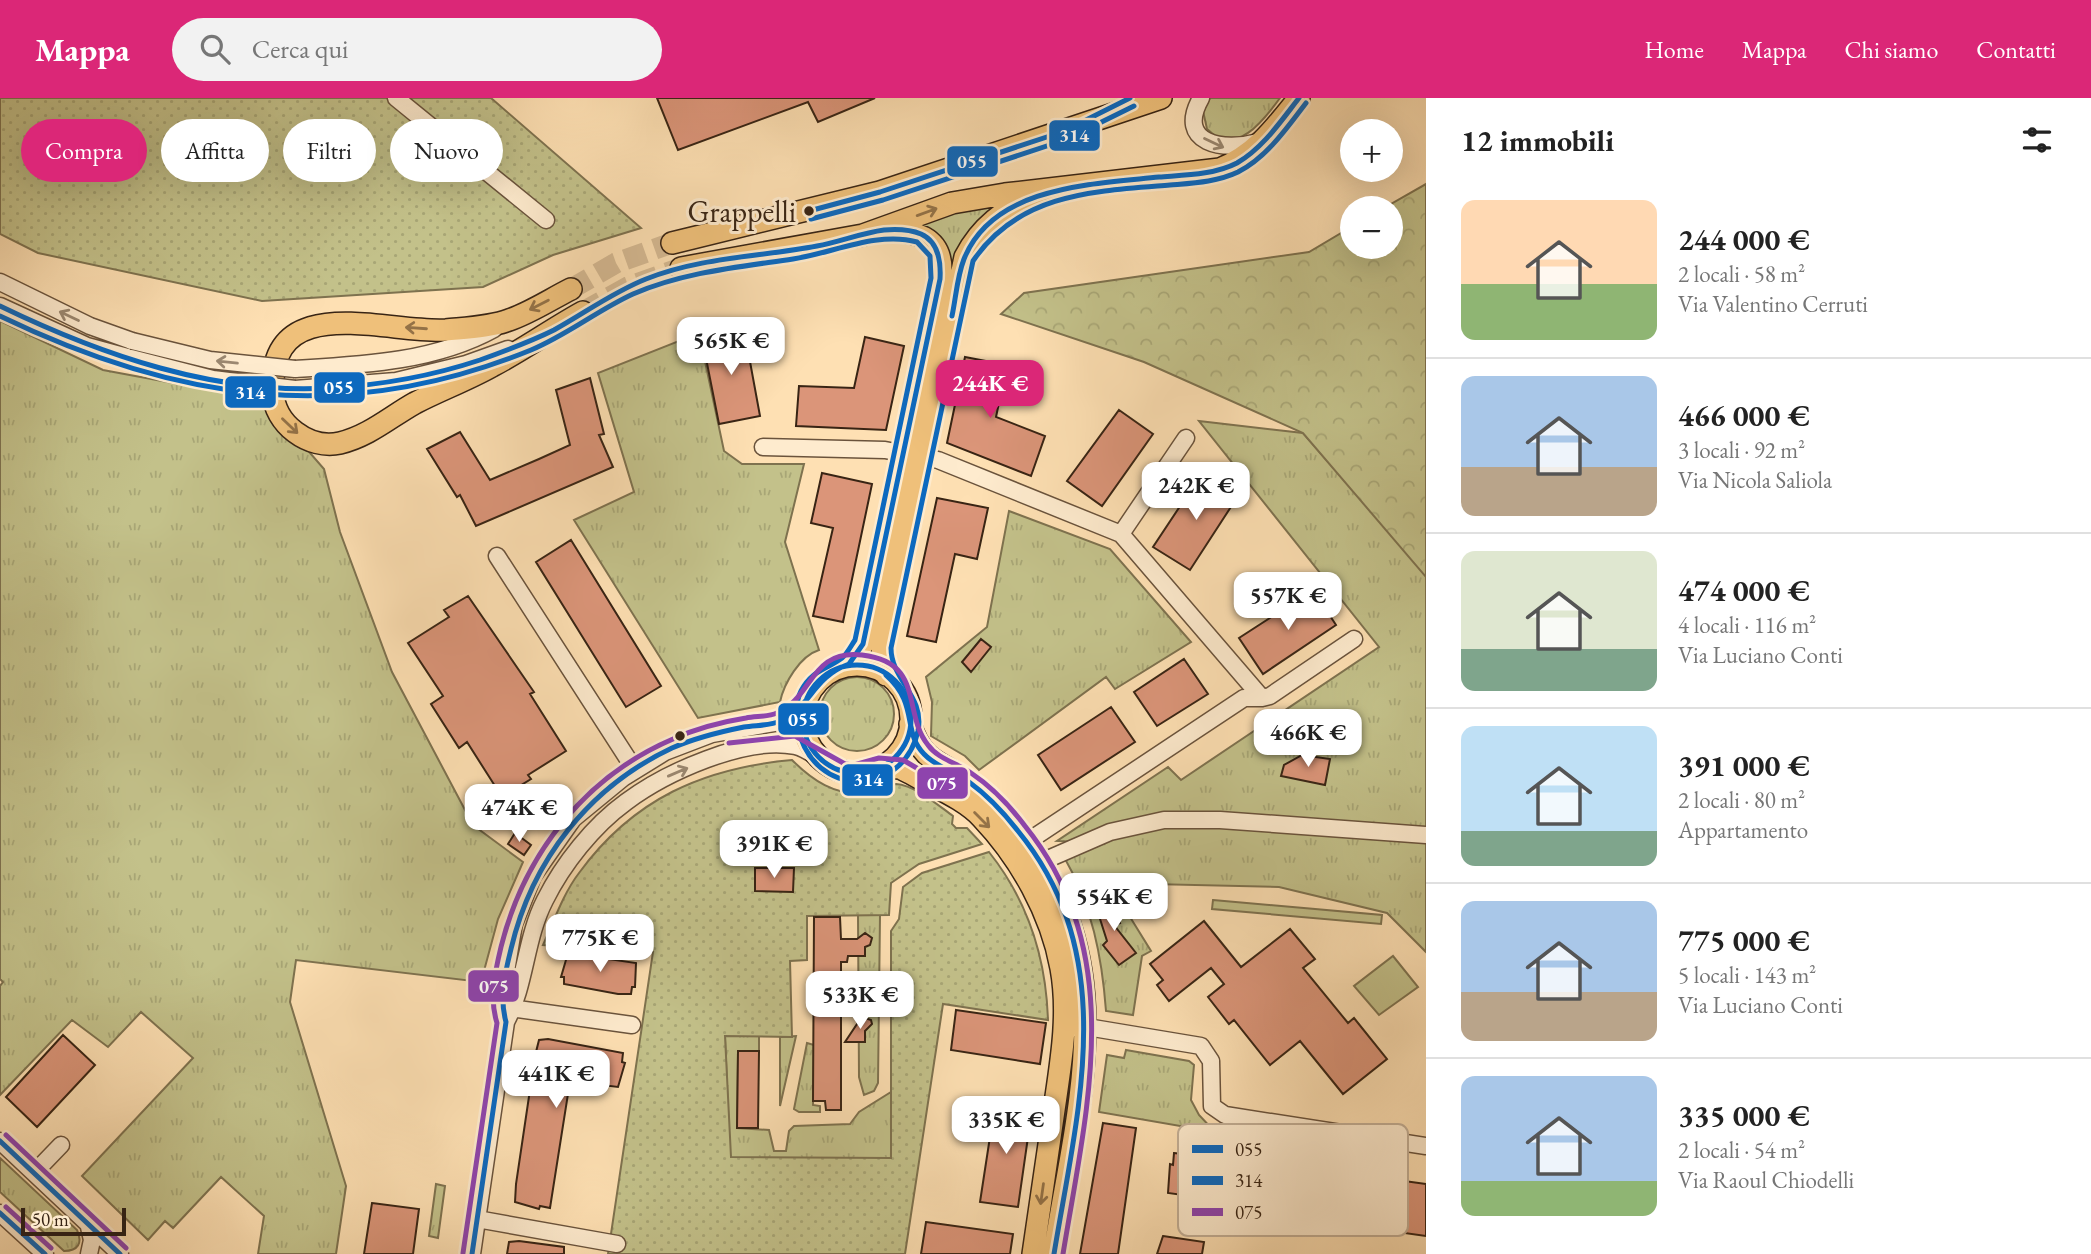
<!DOCTYPE html>
<html lang="it">
<head>
<meta charset="utf-8">
<style>
  :root { --surface:#fff; --page:#f2f2f2; --text:#222; --muted:#767676; --line:#e0e0e0; --accent:#db2777 }
  body { margin:0; font-family:"EB Garamond",serif; background:var(--page); color:var(--text); height:100vh; display:flex; flex-direction:column; font-size:26px; white-space:nowrap }
  * { box-sizing:border-box; margin:0 }
  p { font-size:23px; color:var(--muted) }
  .icon { flex:none; width:38px; height:38px; fill:none; stroke:currentColor; stroke-width:2; stroke-linecap:round; stroke-linejoin:round }
  .map { position:relative; flex:1; overflow:hidden }
  .panel { display:flex; flex-direction:column; background:var(--surface); width:665px }
  .panel>* { flex:none }
  .banner { position:absolute; left:21px; top:21px; width:665px; height:63px; display:flex; gap:14px }
  .fabs { position:absolute; left:1340px; top:21px; display:grid; gap:14px }
  .fabs a { display:grid; place-items:center; width:63px; height:63px; border-radius:50%; background:var(--surface); box-shadow:0 7px 28px #0002; font-size:35px }
  .scale { position:absolute; left:21px; bottom:18px; width:105px; box-sizing:border-box; padding-left:7px; border:4px solid #382414; border-top:0; font-size:19px; line-height:24px; white-space:nowrap; color:#382414; -webkit-text-stroke:5px #feebce; paint-order:stroke }
  .price { position:absolute; translate:-50% -60px; padding:0 16px; border-radius:14px; background:#fff; color:#222; font-size:23px; line-height:46px; filter:drop-shadow(0 2px 4px #0008) }
  .price::after { content:''; position:absolute; left:50%; top:42px; width:21px; height:16px; margin-left:-10px; background:inherit; clip-path:polygon(0 0,100% 0,50% 100%) }
  .price.active { background:var(--accent); color:#fff }
  ul { padding:0; list-style:none }
  li { display:flex; align-items:center; gap:21px; height:175px; padding:0 35px }
  li+li { border-top:2px solid var(--line) }
  li span { display:grid; place-items:center; flex:none; width:196px; height:140px; border-radius:14px; color:#555 }
  li>.icon { margin-inline-start:auto }
  span .icon { width:84px; height:84px; fill:#fffc; stroke-width:1 }
  li b { font-size:30px }
  h2 { display:flex; justify-content:space-between; align-items:center; height:84px; padding:0 35px; font-size:30px }
  .pill { padding:0 24px; border-radius:32px; background:var(--surface); box-shadow:0 7px 28px #0002; font-size:24px; line-height:63px }
  .pill.active { background:var(--accent); color:#fff }
  header { display:flex; align-items:center; gap:42px; box-sizing:border-box; height:98px; padding:0 35px; background:var(--accent); color:#fff }
  header strong { font-size:33px }
  nav { display:flex; gap:38px; margin-inline-start:auto; font-size:24px }
  .search { width:490px; height:63px; background:var(--page); display:flex; align-items:center; gap:18px; box-sizing:border-box; padding:0 24px; border-radius:38px; color:var(--muted); font-size:26px }
  main { display:flex; flex:1; min-height:0 }
  .map>svg:first-child { display:block }
  .grass { fill:url(#grass-tufts); stroke:#7e724f; stroke-width:2 }
  .forest { fill:url(#forest-crowns); stroke:#7e724f; stroke-width:2 }
  .park { fill:url(#park-dots); stroke:#7e724f; stroke-width:2 }
  .pitch { fill:#c3c18a; stroke:#7e724f; stroke-width:2 }
  .building { fill:#db9579; stroke:#382414; stroke-width:2 }
  .lines { fill:none; stroke-linecap:round; stroke-linejoin:round }
  .major-tunnel { stroke:#d6ba93; stroke-width:21; stroke-dasharray:21 10; stroke-linecap:butt }
  .minor-casing { stroke:#6a533c; stroke-width:19 }
  .major-casing { stroke:#382414; stroke-width:24 }
  .minor { stroke:#feebce; stroke-width:16 }
  .major { stroke:#efc07a; stroke-width:21 }
  .minor-bridge-casing { stroke:#6a533c; stroke-width:19; stroke-linecap:butt }
  .minor-bridge { stroke:#feebce; stroke-width:16 }
  .bus-1-casing { stroke:#feebce; stroke-width:10 }
  .bus-2-casing { stroke:#feebce; stroke-width:10 }
  .bus-3-casing { stroke:#feebce; stroke-width:10 }
  .bus-1 { stroke:#0c69bf; stroke-width:5 }
  .bus-2 { stroke:#0c69bf; stroke-width:5 }
  .bus-3 { stroke:#8e44ad; stroke-width:5 }
  .oneway { stroke:#9b8871 }
  .oneway2 { stroke:#947247 }
  .bus-dot { fill:#382414; stroke:#feebce; stroke-width:2.5 }
  .labels { text-anchor:middle; dominant-baseline:central; stroke-width:6; stroke-linejoin:round; paint-order:stroke }
  .bus-label { font-size:30px; fill:#382414; stroke:#feebce; text-anchor:end }
  .key { fill:#feebce; stroke:#c3af96; stroke-width:2 }
  .key-label { font-size:19px; fill:#382414 }
  .line-badge { stroke:#feebce; stroke-width:2.5 }
  .badge-label { font-size:19px; text-anchor:middle; font-weight:bold; fill:#fff }
</style>
</head>
<body>
<header>
<strong>Mappa</strong>
<div class="search"><svg class="icon" aria-label="search" viewBox="0 0 24 24"><circle cx="10" cy="10" r="6"/><path d="M15 15l6 6"/></svg>Cerca qui</div>
<nav><a>Home</a><a>Mappa</a><a>Chi siamo</a><a>Contatti</a></nav>
</header>
<main>
<div class="map">
<svg width="1426" height="1156" viewBox="0 0 1426 1156">
  <defs>
    <pattern id="grass-tufts" width="24" height="20" patternUnits="userSpaceOnUse" patternTransform="scale(1.75)"><rect width="24" height="20" fill="#c3c18a"/><path d="M3 7l-1-3M5 7V3M7 7l1-3M15 17l-1-3M17 17v-4M19 17l1-3" fill="none" stroke="#a8a676"/></pattern>
    <pattern id="forest-crowns" width="20" height="18" patternUnits="userSpaceOnUse" patternTransform="scale(1.75)"><rect width="20" height="18" fill="#c3c18a"/><path d="M2 6a3 3 0 1 1 6 0M12 15a3 3 0 1 1 6 0" fill="none" stroke="#a8a676"/></pattern>
    <pattern id="park-dots" width="8" height="8" patternUnits="userSpaceOnUse" patternTransform="scale(1.75)"><rect width="8" height="8" fill="#c3c18a"/><path d="M2 2h.1M6 6h.1" fill="none" stroke="#a8a676" stroke-width="1.8" stroke-linecap="round"/></pattern>
  </defs>
  <rect width="100%" height="100%" fill="#fee0b3"/>
  <filter id="stains"><feTurbulence type="fractalNoise" baseFrequency=".00286" numOctaves="4"/><feColorMatrix values="0 0 0 0 .2 0 0 0 0 .09 0 0 0 0 .02 0 0 0 .5 -.17"/></filter>
  <radialGradient id="worn" r=".72"><stop offset=".6" stop-color="#630" stop-opacity="0"/><stop offset="1" stop-color="#630" stop-opacity=".3"/></radialGradient>
  <path class="grass" d="M1210 0H1280C1264 22 1236 60 1207 31L1203 13Z
    M999 103 952 175 915 126Z
    M0 223 103 272 264 302 324 371 340 434 392 574 473 727 523 764 498 821 481 884 296 862 290 904 346 1088 336 1156H258L264 1118 221 1079 173 1130 165 1123 148 1142 82 1078 193 960 141 914 108 949 72 922 0 997V888L3 884 0 881Z
    M699 235 724 353 742 366H804L785 444 819 552C800 558 784 585 780 604L698 620 574 422 634 394 598 275Z
    M1199 323 1303 335 1426 476V854L1387 815 1279 789 1152 786 1159 794 1130 819 1151 853 1142 858 1133 917 1106 913C1102 859 1092 807 1064 759L1098 745 1057 743 1168 669 1181 682 1379 549Z
    M1009 413 1110 451 1191 544 1115 591 1106 579 979 672 965 658 931 638 932 604 926 579 987 529Z
    M820 616a37 37 0 1 1 74 0a37 37 0 1 1-74 0Z
    M858 817H880L878 985 874 993 864 997 859 979Z
    M725 938H759V953L738 954 737 1030 769 1032 774 1053H786L789 1033 794 1028 850 1026 859 1014 891 994 892 1060H730Z
    M796 938 780 1008V939Z
    M807 945 814 947 813 1007 820 1008V1014H799L794 1011Z
    M1126 952 1189 963 1194 967 1191 1002 1199 1017 1215 1034 1099 1014 1107 957 1124 960Z
    M0 1060 77 1132C83 1145 78 1153 64 1153L0 1094Z
    M436 1086 445 1088 438 1140 429 1138Z"/>
  <path class="forest" d="M1426 86V479L1303 335 1144 264 1001 216 1024 195 1309 154 1353 128V149H1391V110H1384Z"/>
  <path class="park" d="M0 0H491L641 130 553 157 483 189 262 203 38 155 0 136Z
    M792 662C812 682 835 698 865 695 875 694 886 686 896 686 915 687 939 708 953 718L952 726 956 730H967L982 746 919 766 891 785 889 817 807 818V862L790 863 792 939 725 938 731 1059 891 1060V833L899 821 903 789 922 775 989 754C1028 803 1046 860 1048 922L943 906 905 1156H608L653 854 543 847C554 823 563 796 579 775 633 701 703 670 792 662Z"/>
  <path class="pitch" d="M1213 802 1382 817 1381 826 1212 811Z
    M1393 858 1418 889 1379 917 1354 888Z"/>
  <path class="building" d="M657 0H875L818 24 808 4 678 52Z
    M744 231 760 318 719 326 702 240Z
    M865 239 904 248 886 332 796 328 799 288 854 290Z
    M965 259 1007 267 996 319 1045 338 1031 378 947 345Z
    M590 280 604 336 599 337 613 369 476 428 460 397 457 399 427 351 460 334 490 382 539 361 570 347 556 292Z
    M1119 312 1153 336 1102 408 1067 383Z
    M822 375 872 386 843 524 813 518 833 430 811 425Z
    M1202 375 1238 398 1190 472 1153 449Z
    M937 400 988 410 977 461 955 456 936 544 907 538Z
    M571 442 661 588 626 609 536 464Z
    M1313 492 1336 527 1263 576 1239 540Z
    M468 498 534 594 530 596 566 653 528 677 531 681 502 699 467 644 459 650 431 606 443 598 408 545 449 519 444 512Z
    M981 541 991 549 971 574 962 564Z
    M1184 561 1208 596 1157 628 1134 594Z
    M1111 609 1135 644 1061 692 1038 657Z
    M1302 657 1330 661 1325 687 1281 678 1284 667Z
    M515 735 531 747 524 757 508 746Z
    M755 770H794L793 794 755 793Z
    M1112 801 1120 825 1114 827 1136 855 1119 867 1103 847 1107 843 1095 805Z
    M814 819H840L841 841H857L865 835 872 840 870 847 865 849V858H848L847 864H841V1012H826L825 1003H813Z
    M1204 823 1241 869 1290 831 1315 861 1303 870 1348 925 1354 920 1387 961 1343 996 1300 943 1270 967 1234 922 1229 926 1208 899 1224 886 1211 870 1169 903 1157 887 1163 882 1150 866Z
    M568 855 636 865 635 889H632L631 896H618L564 886V879H561Z
    M956 912 1046 925 1040 966 951 952Z
    M865 914V920L871 922 872 926 865 933V944H845Z
    M63 937 95 967 37 1029 6 999Z
    M548 941 623 955 622 964 625 965 618 989 570 983 550 1110 540 1108 539 1111 515 1104 516 1086 535 958 539 942Z
    M738 953H759L758 1030H737Z
    M995 1006 1032 1011 1018 1109 980 1104Z
    M1103 1025 1136 1030 1118 1156H1080Z
    M1174 1055 1216 1060 1215 1074H1218L1211 1101 1168 1095 1170 1066 1173 1067Z
    M1397 1082 1426 1086V1138L1390 1133Z
    M372 1105 419 1111 413 1156H364Z
    M926 1124 1013 1136 1010 1156H921Z
    M1163 1138 1204 1144 1202 1156H1157Z
    M519 1143 564 1149V1156H507L509 1144Z"/>
  <g class="lines">
    <path class="major-tunnel" d="M571 191 616 165 672 145
      M583 214 628 189 681 170"/>
    <g class="minor-casing">
      <path id="minor" d="M396 0 546 122
        M1201 0C1175 46 1224 54 1258 44
        M0 184 90 228 132 243
        M0 208 87 248 131 260
        M295 271C362 267 434 264 494 231
        M295 291 396 283 466 266 508 251
        M763 349 885 352 938 362 1121 436 1262 600H1244L1027 744
        M1121 436 1186 340
        M497 458 635 672
        M1262 600 1270 598 1354 541
        M1041 764 1110 734 1164 722H1220L1426 737
        M503 909 632 927
        M506 924 500 909 514 826 533 778 573 721 623 680 665 654 712 636 780 624 807 600
        M1073 930H1093L1201 948 1211 963 1212 1008 1225 1017 1426 1048
        M0 1043 120 1156
        M34 1075 61 1047
        M0 1115 45 1156
        M477 1121 617 1146
        M89 1156 92 1142 89 1129
        M472 1156 506 924C526 886 525 841 545 802 563 766 593 728 626 704 665 675 745 638 795 648 805 650 815 658 823 663"/>
    </g>
    <g class="major-casing">
      <path id="major" d="M672 145 880 94 1161 0
        M681 170 863 137 952 105 1005 96 1220 71C1256 56 1275 30 1299 0
        M571 191C551 201 530 215 509 222 491 229 466 230 446 232 387 236 268 190 273 294 274 326 309 352 340 345 369 338 390 319 415 305 440 292 467 282 492 268 523 252 552 231 583 214
        M849 566 863 546 941 172C941 139 914 131 885 134
        M803 621a54 54 0 1 1 108 0a54 54 0 1 1-108 0Z
        M886 577 882 549 965 159C980 130 1005 109 1036 100
        M910 626C923 667 942 663 973 686 989 699 1007 719 1021 736 1124 865 1077 1009 1054 1156
        M880 669 900 670 910 675C932 688 965 701 982 720 1020 760 1051 815 1061 870 1070 919 1060 969 1053 1019 1046 1064 1040 1110 1033 1156"/>
    </g>
    <use href="#minor" class="minor"/>
    <use href="#major" class="major"/>
    <g class="minor-bridge-casing">
      <path id="minor-bridge" d="M132 243 210 262 295 271
        M131 260 213 281 295 291"/>
    </g>
    <use href="#minor-bridge" class="minor-bridge"/>
    <g class="bus-1-casing">
      <path id="bus-1" d="M809 113 880 94 1062 34 1130 0
        M0 208C101 257 216 297 330 290 381 287 432 278 480 262 505 253 530 244 554 232 585 215 613 194 646 181 701 159 760 159 817 148 840 144 861 135 884 132 896 131 909 131 921 136 939 144 941 164 940 181L863 546 849 566
        M952 218C956 199 957 179 964 161 993 88 1093 86 1159 79 1184 77 1214 77 1237 65 1263 50 1281 23 1299 0
        M803 621a54 54 0 1 1 108 0a54 54 0 1 1-108 0Z
        M886 577C919 606 902 634 924 656 936 669 955 674 969 684 987 697 1004 715 1018 733 1121 859 1078 1010 1054 1156
        M0 1043 120 1156
        M0 1115 45 1156
        M472 1156 506 924C499 899 505 875 511 851 532 762 589 689 672 650 695 640 719 634 744 629 756 627 769 628 781 623 810 610 813 579 849 566"/>
    </g>
    <g class="bus-2-casing">
      <path id="bus-2" d="M811 121 883 102 1065 42 1134 8
        M0 218C178 304 345 328 531 252 567 237 598 212 633 196 684 174 739 169 793 161 833 155 877 133 917 144L930 158 931 180 855 542C851 548 847 556 842 560 826 572 812 572 801 593 796 603 795 619 798 630 813 701 903 700 918 633 925 598 891 582 891 550L973 163C1019 95 1095 93 1170 87 1193 85 1217 84 1238 74 1267 59 1287 30 1306 5"/>
    </g>
    <g class="bus-3-casing">
      <path id="bus-3" d="M729 645 795 638 845 666 854 667 879 660 903 662 958 694
        M6 1037 126 1150
        M6 1109 51 1150
        M463 1155 497 925C489 900 495 874 501 849 524 757 584 679 673 641 695 631 721 624 746 620 756 618 768 619 777 615 813 600 810 551 862 557 925 564 902 615 928 647 938 661 957 665 971 675 992 689 1010 708 1025 728 1128 856 1087 1009 1063 1156"/>
    </g>
    <use href="#bus-1" class="bus-1"/>
    <use href="#bus-2" class="bus-2"/>
    <use href="#bus-3" class="bus-3"/>
  </g>
  <defs><path id="oneway-shaft" d="M-6 0H5M1.5-3L5.5 0L1.5 3" fill="none" stroke-width="1.6" stroke-linecap="round" stroke-linejoin="round" transform="scale(1.75)"/></defs>
  <g class="oneway">
    <use href="#oneway-shaft" transform="translate(1214 45) rotate(25)"/>
    <use href="#oneway-shaft" transform="translate(69 218) rotate(-155)"/>
    <use href="#oneway-shaft" transform="translate(227 264) rotate(-174)"/>
    <use href="#oneway-shaft" transform="translate(678 674) rotate(-23)"/>
  </g>
  <g class="oneway2">
    <use href="#oneway-shaft" transform="translate(927 114) rotate(-20)"/>
    <use href="#oneway-shaft" transform="translate(539 207) rotate(153)"/>
    <use href="#oneway-shaft" transform="translate(416 230) rotate(-176)"/>
    <use href="#oneway-shaft" transform="translate(290 328) rotate(44)"/>
    <use href="#oneway-shaft" transform="translate(982 722) rotate(45)"/>
    <use href="#oneway-shaft" transform="translate(1042 1096) rotate(98)"/>
  </g>
  <g class="bus-dot">
    <circle cx="809" cy="113" r="6"/>
    <circle cx="680" cy="638" r="6"/>
  </g>
  <g class="labels">
    <g class="bus-label">
      <text x="796" y="113">Grappelli</text>
    </g>
  </g>
  <rect x="1178" y="1026" width="230" height="112" rx="10" class="key"/>
  <rect x="1192" y="1047" width="31" height="8" fill="#0c69bf"/>
  <rect x="1192" y="1078" width="31" height="9" fill="#0c69bf"/>
  <rect x="1192" y="1110" width="31" height="8" fill="#8e44ad"/>
  <g class="key-label">
    <text x="1235" y="1058">055</text>
    <text x="1235" y="1089">314</text>
    <text x="1235" y="1121">075</text>
  </g>
  <g class="line-badge">
    <rect x="1048" y="21" width="53" height="33" rx="7" fill="#0c69bf"/>
    <rect x="946" y="47" width="53" height="33" rx="7" fill="#0c69bf"/>
    <rect x="313" y="273" width="53" height="33" rx="7" fill="#0c69bf"/>
    <rect x="224" y="277" width="53" height="34" rx="7" fill="#0c69bf"/>
    <rect x="777" y="604" width="53" height="34" rx="7" fill="#0c69bf"/>
    <rect x="841" y="665" width="53" height="34" rx="7" fill="#0c69bf"/>
    <rect x="916" y="668" width="53" height="34" rx="7" fill="#8e44ad"/>
    <rect x="467" y="871" width="53" height="34" rx="7" fill="#8e44ad"/>
  </g>
  <g class="badge-label">
    <text x="1074" y="44">314</text>
    <text x="972" y="70">055</text>
    <text x="339" y="296">055</text>
    <text x="250" y="301">314</text>
    <text x="803" y="628">055</text>
    <text x="868" y="688">314</text>
    <text x="942" y="692">075</text>
    <text x="494" y="895">075</text>
  </g>
  <rect width="100%" height="100%" filter="url(#stains)"/>
  <rect width="100%" height="100%" fill="url(#worn)"/>
</svg>
<div class="fabs">
<a>+</a>
<a>−</a>
</div>
<div class="scale">50 m</div>
<b class="price" style="left:731px;top:279px">565K €</b>
<b class="price active" style="left:990px;top:322px">244K €</b>
<b class="price" style="left:1196px;top:424px">242K €</b>
<b class="price" style="left:1288px;top:534px">557K €</b>
<b class="price" style="left:1308px;top:671px">466K €</b>
<b class="price" style="left:519px;top:746px">474K €</b>
<b class="price" style="left:774px;top:782px">391K €</b>
<b class="price" style="left:1114px;top:835px">554K €</b>
<b class="price" style="left:600px;top:876px">775K €</b>
<b class="price" style="left:860px;top:933px">533K €</b>
<b class="price" style="left:556px;top:1012px">441K €</b>
<b class="price" style="left:1006px;top:1058px">335K €</b>
<div class="banner">
<a class="pill active">Compra</a>
<a class="pill">Affitta</a>
<a class="pill">Filtri</a>
<a class="pill">Nuovo</a>
</div>
</div>
<section class="panel">
<h2>12 immobili<svg class="icon" aria-label="filters" viewBox="0 0 24 24"><path d="M4 7h16M4 17h16"/><circle cx="9" cy="7" r="2"/><circle cx="15" cy="17" r="2"/></svg></h2>
<ul>
<li><span style="background:linear-gradient(#ffd9b3 60%,#8fb573 0)"><svg class="icon" aria-label="home" viewBox="0 0 24 24"><path d="M3 11l9-7 9 7M6 9v11h12V9"/></svg></span><div><b>244 000 €</b><p>2 locali · 58 m²</p><p>Via Valentino Cerruti</p></div></li>
<li><span style="background:linear-gradient(#a9c7e8 65%,#b9a48a 0)"><svg class="icon" aria-label="home" viewBox="0 0 24 24"><path d="M3 11l9-7 9 7M6 9v11h12V9"/></svg></span><div><b>466 000 €</b><p>3 locali · 92 m²</p><p>Via Nicola Saliola</p></div></li>
<li><span style="background:linear-gradient(#dfe7d0 70%,#7fa58c 0)"><svg class="icon" aria-label="home" viewBox="0 0 24 24"><path d="M3 11l9-7 9 7M6 9v11h12V9"/></svg></span><div><b>474 000 €</b><p>4 locali · 116 m²</p><p>Via Luciano Conti</p></div></li>
<li><span style="background:linear-gradient(#bfe0f5 75%,#7fa58c 0)"><svg class="icon" aria-label="home" viewBox="0 0 24 24"><path d="M3 11l9-7 9 7M6 9v11h12V9"/></svg></span><div><b>391 000 €</b><p>2 locali · 80 m²</p><p>Appartamento</p></div></li>
<li><span style="background:linear-gradient(#a9c7e8 65%,#b9a48a 0)"><svg class="icon" aria-label="home" viewBox="0 0 24 24"><path d="M3 11l9-7 9 7M6 9v11h12V9"/></svg></span><div><b>775 000 €</b><p>5 locali · 143 m²</p><p>Via Luciano Conti</p></div></li>
<li><span style="background:linear-gradient(#a9c7e8 75%,#8fb573 0)"><svg class="icon" aria-label="home" viewBox="0 0 24 24"><path d="M3 11l9-7 9 7M6 9v11h12V9"/></svg></span><div><b>335 000 €</b><p>2 locali · 54 m²</p><p>Via Raoul Chiodelli</p></div></li>
</ul>
</section>
</main>
</body>
</html>
